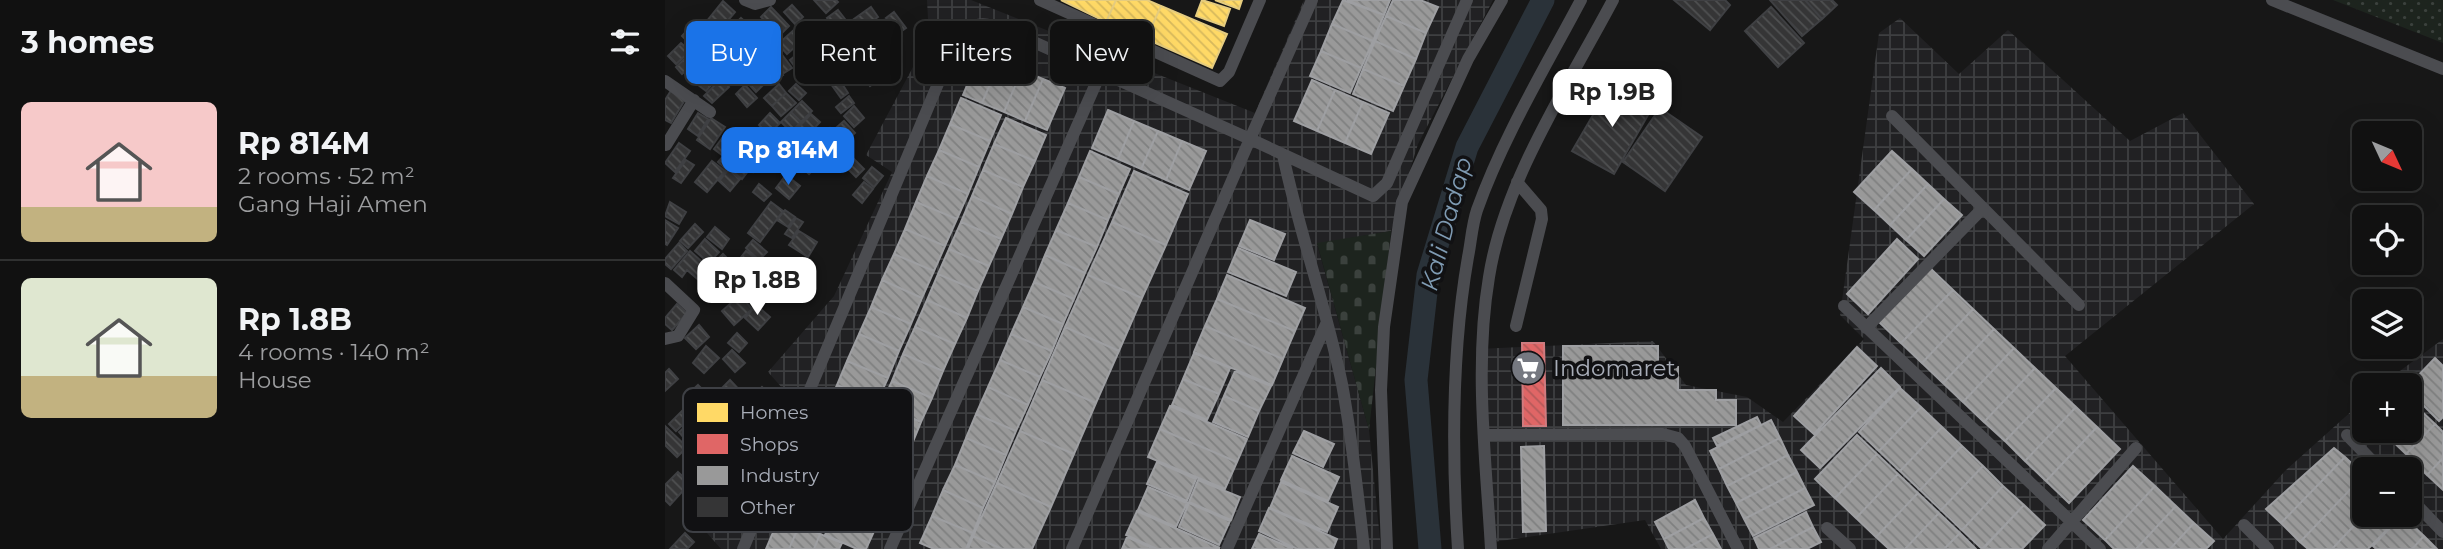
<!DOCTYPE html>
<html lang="en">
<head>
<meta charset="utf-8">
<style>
  :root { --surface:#111; --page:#1e1f1f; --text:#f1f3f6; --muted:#9c9d9f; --line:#303131; --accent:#1a73e8 }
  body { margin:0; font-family:Montserrat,sans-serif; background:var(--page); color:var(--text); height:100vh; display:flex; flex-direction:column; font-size:26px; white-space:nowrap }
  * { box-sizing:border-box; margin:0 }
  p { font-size:23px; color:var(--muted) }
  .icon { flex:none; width:38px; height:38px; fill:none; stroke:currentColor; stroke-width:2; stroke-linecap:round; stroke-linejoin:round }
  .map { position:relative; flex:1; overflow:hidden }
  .drawer { display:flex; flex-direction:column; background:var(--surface); width:665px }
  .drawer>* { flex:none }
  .hud { position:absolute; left:21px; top:21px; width:665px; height:63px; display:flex; gap:14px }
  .needle { width:46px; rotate:134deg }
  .controls { position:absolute; left:1687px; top:121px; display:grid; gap:14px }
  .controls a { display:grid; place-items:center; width:70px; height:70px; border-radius:10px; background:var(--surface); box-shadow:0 7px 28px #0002,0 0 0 2px var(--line); font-size:35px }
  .price { position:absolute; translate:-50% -60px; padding:0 16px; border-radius:14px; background:#fff; color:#222; font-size:23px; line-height:46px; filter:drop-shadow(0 2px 4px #0008) }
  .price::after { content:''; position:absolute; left:50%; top:42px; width:21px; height:16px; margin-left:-10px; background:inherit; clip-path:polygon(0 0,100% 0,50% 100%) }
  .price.selected { background:var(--accent); color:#fff }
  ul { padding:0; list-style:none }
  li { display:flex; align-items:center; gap:21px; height:175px; padding:0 21px }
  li+li { border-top:2px solid var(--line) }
  li span { display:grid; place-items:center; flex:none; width:196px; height:140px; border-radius:10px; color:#555 }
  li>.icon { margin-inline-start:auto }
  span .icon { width:84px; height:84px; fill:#fffc; stroke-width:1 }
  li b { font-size:30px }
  h2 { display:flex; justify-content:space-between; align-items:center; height:84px; padding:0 21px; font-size:30px }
  .chip { padding:0 24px; border-radius:10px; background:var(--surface); box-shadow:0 7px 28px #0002,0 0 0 2px var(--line); font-size:24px; line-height:63px }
  .chip.selected { background:var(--accent); color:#fff }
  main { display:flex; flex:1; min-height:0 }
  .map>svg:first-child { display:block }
  .industrial { fill:url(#industrial-grid); fill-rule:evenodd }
  .grass { fill:url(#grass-dots) }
  .cemetery { fill:url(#cemetery-stones) }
  .homes { fill:url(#homes-back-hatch); stroke:#e5cc7f; stroke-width:2 }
  .shops { fill:url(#shops-back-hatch); stroke:#cf7b7f; stroke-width:2 }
  .industry { fill:url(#industry-back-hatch); stroke:#9e9fa2; stroke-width:2 }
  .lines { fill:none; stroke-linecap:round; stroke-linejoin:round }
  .river { stroke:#2a3239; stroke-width:23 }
  .building { fill:url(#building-back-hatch); stroke:#3f4043; stroke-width:2 }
  .minor { stroke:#4b4c50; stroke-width:12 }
  .labels { text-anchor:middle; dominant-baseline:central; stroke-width:7; stroke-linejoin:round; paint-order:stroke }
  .poi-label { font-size:23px; fill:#a8adb8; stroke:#111113; text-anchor:start }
  .water-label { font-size:24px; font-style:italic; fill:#7f9bb3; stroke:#111113 }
  .key { fill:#111113; stroke:#3e4045; stroke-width:2 }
  .key-label { font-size:19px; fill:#a8adb8 }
</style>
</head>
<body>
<main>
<section class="drawer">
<h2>3 homes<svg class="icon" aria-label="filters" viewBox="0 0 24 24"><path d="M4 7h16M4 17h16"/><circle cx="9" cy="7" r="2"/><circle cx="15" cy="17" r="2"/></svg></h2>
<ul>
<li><span style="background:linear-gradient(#f6c9c9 75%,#c2b280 0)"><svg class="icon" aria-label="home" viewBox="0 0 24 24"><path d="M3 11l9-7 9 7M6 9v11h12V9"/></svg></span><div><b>Rp 814M</b><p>2 rooms · 52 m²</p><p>Gang Haji Amen</p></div></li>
<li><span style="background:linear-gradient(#dfe7d0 70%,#c2b280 0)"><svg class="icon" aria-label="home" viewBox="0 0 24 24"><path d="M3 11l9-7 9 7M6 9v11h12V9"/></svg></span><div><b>Rp 1.8B</b><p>4 rooms · 140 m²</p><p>House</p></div></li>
</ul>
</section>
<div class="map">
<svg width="1778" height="549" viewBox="0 0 1778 549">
  <defs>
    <pattern id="industrial-grid" width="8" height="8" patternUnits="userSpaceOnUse" patternTransform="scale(1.75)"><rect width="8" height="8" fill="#212123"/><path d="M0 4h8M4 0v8" fill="none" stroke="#3e3f41"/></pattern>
    <pattern id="grass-dots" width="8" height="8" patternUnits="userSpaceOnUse" patternTransform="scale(1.75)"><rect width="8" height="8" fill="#1d241e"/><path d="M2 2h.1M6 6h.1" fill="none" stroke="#3b413d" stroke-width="1.8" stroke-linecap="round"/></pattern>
    <pattern id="cemetery-stones" width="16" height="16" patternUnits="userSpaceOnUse" patternTransform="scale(1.75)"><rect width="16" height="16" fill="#1d241e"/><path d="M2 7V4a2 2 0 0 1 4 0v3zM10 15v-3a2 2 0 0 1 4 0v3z" fill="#3b413d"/></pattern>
    <pattern id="homes-back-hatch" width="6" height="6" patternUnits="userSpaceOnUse" patternTransform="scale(1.75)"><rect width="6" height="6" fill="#ffd966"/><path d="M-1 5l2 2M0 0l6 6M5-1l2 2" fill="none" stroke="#d6b85d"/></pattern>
    <pattern id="shops-back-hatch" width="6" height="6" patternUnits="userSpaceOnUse" patternTransform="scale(1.75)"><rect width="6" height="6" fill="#e06666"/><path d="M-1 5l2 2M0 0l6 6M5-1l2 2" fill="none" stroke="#b45a5a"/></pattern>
    <pattern id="industry-back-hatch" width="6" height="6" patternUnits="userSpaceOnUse" patternTransform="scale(1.75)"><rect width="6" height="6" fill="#999"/><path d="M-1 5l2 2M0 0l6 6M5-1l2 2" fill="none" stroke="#7f8080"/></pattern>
    <pattern id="building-back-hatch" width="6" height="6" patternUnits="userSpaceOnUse" patternTransform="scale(1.75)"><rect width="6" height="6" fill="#353536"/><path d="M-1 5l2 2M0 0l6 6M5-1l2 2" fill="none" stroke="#4f5051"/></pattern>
  </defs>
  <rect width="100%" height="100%" fill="#171717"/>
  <path class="industrial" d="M262 0H306L590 113 639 0H828L753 144 726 231 652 244 704 430 716 549H56L22 510 99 430 119 390 103 372 169 296 227 172 201 155 264 37Z
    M1235 18 1294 74 1343 30 1465 141 1518 113 1589 204 1400 356 1558 539 1620 471 1699 400V430H1745V385H1716L1778 339V549H996L980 520 822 543 813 349 988 341 1021 385 1082 397 1118 422 1199 339 1175 315 1214 33ZM1699 469H1745V514H1699Z"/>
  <path class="grass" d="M1668 0H1778V43Z"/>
  <path class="cemetery" d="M726 231 704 430 652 243Z"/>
  <path class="homes" d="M396 0H451L441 22Z
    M451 0H482L496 6 481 39 441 22Z
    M537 0 565 9 559 26 531 16Z
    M550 0H577L574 9Z
    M496 6 562 34 547 68 481 39Z"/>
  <path class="shops" d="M857 343H879L881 426H858Z"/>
  <path class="industry" d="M678 0 719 15 708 41 667 24Z
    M682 0H725L719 15Z
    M728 0H755L773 7 761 33 721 16Z
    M721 16 761 33 751 59 710 41Z
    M667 24 708 41 696 68 656 51Z
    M710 41 751 59 739 86 698 69Z
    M656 51 696 68 685 93 645 76Z
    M316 52 335 61 317 103 298 95Z
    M335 61 357 70 339 112 317 103Z
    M698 69 739 86 728 111 688 94Z
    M357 70 378 79 360 121 339 112Z
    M378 79 400 88 382 130 360 121Z
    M647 80 670 90 652 131 629 121Z
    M670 90 698 102 680 143 652 131Z
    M296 98 336 115 325 141 285 124Z
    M698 102 724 113 706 154 680 143Z
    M443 110 469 121 453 159 427 148Z
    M341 118 381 135 370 161 329 144Z
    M469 121 493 131 476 169 453 159Z
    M285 124 325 141 314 167 274 150Z
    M493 131 517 141 501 180 476 169Z
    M517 141 541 151 524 190 501 180Z
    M329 144 370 161 358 187 318 170Z
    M274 150 314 167 303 194 262 176Z
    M425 151 465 169 454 194 414 177Z
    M1227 151 1247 169 1209 210 1189 192Z
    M1247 169 1263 184 1225 225 1209 210Z
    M318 170 358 187 347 214 307 196Z
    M469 171 523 194 501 245 447 222Z
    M262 176 303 194 292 219 251 202Z
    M414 177 454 194 443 220 403 203Z
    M1263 184 1279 199 1241 240 1225 225Z
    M307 196 347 214 336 239 296 222Z
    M1279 199 1297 215 1259 256 1241 240Z
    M251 202 292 219 280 246 240 229Z
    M403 203 443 220 432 247 391 230Z
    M585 220 620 234 609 260 574 246Z
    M296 222 336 239 324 266 284 249Z
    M447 222 501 245 477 298 423 275Z
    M240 229 280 246 269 271 229 254Z
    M391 230 432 247 420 273 380 255Z
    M1232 239 1253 259 1203 314 1182 294Z
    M573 248 631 272 621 296 563 272Z
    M284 249 324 266 313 291 273 274Z
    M229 254 269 271 257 298 217 280Z
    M380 255 420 273 409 299 369 282Z
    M1265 268 1288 290 1236 343 1214 322Z
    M273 274 313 291 302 318 262 300Z
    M423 275 477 298 454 351 400 327Z
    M562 275 640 308 630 331 552 299Z
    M217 280 257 298 246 324 206 307Z
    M369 282 409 299 398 324 358 307Z
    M1288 290 1308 309 1257 363 1236 343Z
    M552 299 630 331 618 359 540 326Z
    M262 300 302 318 290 344 250 327Z
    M206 307 246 324 234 351 194 334Z
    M358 307 398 324 387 351 346 334Z
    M1308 309 1329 329 1278 383 1257 363Z
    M540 326 618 359 607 385 529 352Z
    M250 327 290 344 278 371 238 354Z
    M400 327 454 351 431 403 377 380Z
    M1329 329 1349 348 1298 402 1278 383Z
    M194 334 234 351 223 378 182 361Z
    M346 334 387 351 375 377 335 360Z
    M898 346H993V367H1013V390H1051V400H1071V425H898Z
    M1192 347 1212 366 1149 434 1129 416Z
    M1349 348 1370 368 1319 422 1298 402Z
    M529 353 565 368 554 394 518 379Z
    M238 354 278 371 267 398 227 381Z
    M1770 358 1778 366V417L1774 421 1745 392 1744 385Z
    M335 360 375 377 363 405 323 387Z
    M182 361 223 378 212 402 172 385Z
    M1216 368 1235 387 1155 468 1136 450Z
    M1370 368 1391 388 1340 441 1319 422Z
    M570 371 606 386 594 411 559 396Z
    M518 379 554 394 542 420 507 405Z
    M377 380 431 403 409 454 355 431Z
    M227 381 267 398 256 422 216 405Z
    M172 385 212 402 201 429 160 411Z
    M323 387 363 405 351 431 311 414Z
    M1235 388 1256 407 1214 451 1194 432Z
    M1391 388 1411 407 1360 461 1340 441Z
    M559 396 594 411 583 437 548 422Z
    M216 405 256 422 245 449 205 431Z
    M505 406 582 439 572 462 495 429Z
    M1751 406 1770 424 1741 454 1722 436 1727 430H1745V413Z
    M1256 407 1277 427 1235 471 1214 451Z
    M1411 407 1432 427 1381 481 1360 461Z
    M311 414 351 431 341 455 301 438Z
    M1092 417 1096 425 1052 446 1048 438Z
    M1106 420 1115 438 1054 469 1045 451Z
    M1770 424 1778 432V458L1762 475 1741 454Z
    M1277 427 1297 446 1255 490 1235 471Z
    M1432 427 1455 449 1404 503 1381 481Z
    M495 429 572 462 560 489 483 457Z
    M355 431 409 454 386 507 332 483Z
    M639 431 669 444 658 467 628 453Z
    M1192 435 1212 454 1170 498 1150 479Z
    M301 438 341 455 330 482 290 465Z
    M1115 438 1123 455 1062 486 1054 469Z
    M879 446 881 531 858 532 856 447Z
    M1297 446 1318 466 1276 510 1255 490Z
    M1669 448 1680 457 1616 523 1601 509Z
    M1212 454 1233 474 1191 518 1170 498Z
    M1123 455 1132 472 1071 503 1062 486Z
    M627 456 674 477 663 501 616 480Z
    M1680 457 1699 475 1635 542 1616 523Z
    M1778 458V490L1762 475Z
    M492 462 531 479 522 501 482 484Z
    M290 465 330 482 318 508 278 490Z
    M1318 466 1338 486 1297 530 1276 510Z
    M1468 466 1490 486 1440 540 1418 520Z
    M1132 472 1140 488 1079 519 1071 503Z
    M1233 474 1253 493 1211 537 1191 518Z
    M1699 475 1700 514 1667 549H1643L1635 542Z
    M533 480 575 497 566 520 524 502Z
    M616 482 673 507 662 532 605 508Z
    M332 483 386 507 367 549H337L308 536Z
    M1338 486 1359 505 1317 549 1297 530Z
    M1490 486 1511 506 1471 549H1449L1440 540Z
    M483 487 522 503 511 527 473 510Z
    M1140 488 1149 505 1088 536 1079 519Z
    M126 490 167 507 156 532 116 515Z
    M278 490 318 508 308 533 267 516Z
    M1253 493 1274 513 1240 549H1224L1211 537Z
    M1030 500 1039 518 999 539 990 522Z
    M524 503 565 521 554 545 514 527Z
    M1359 505 1380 525 1357 549H1318Z
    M1511 506 1529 523 1505 549H1471Z
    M604 508 672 539 668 549H632L594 531Z
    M171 510 211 527 201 549H192L160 535Z
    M472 511 555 548 492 549 461 535Z
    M1141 512 1148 527 1105 549H1094L1089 538Z
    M1274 513 1295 533 1279 549H1240Z
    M1700 514H1737L1703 549H1667Z
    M1737 515 1759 536 1747 549H1711L1708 546Z
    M267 516 308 533 301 549H269L255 543Z
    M114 518 134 526 124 549H101Z
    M1039 518 1048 534 1020 549H1004L999 539Z
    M1529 523 1549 541 1541 549H1505Z
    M134 526 155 534 149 549H124Z
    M1148 527 1156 542 1142 549H1105Z
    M1295 533 1311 549H1279Z
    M155 534 177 543 174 549H149Z
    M594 534 628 549H587Z
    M1048 534 1056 549H1020Z
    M308 536 337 549H303Z
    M1759 536 1772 549H1747Z
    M462 537 489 549H457Z"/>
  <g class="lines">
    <path class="river" d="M765 549 751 380 763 275 802 147 878 0"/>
  </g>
  <path class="building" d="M149 0H171L173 2 161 13Z
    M1009 0H1060L1065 5 1045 30Z
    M1105 0H1140L1157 19 1137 36Z
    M1140 0H1167L1172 5 1157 19Z
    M58 1 70 12 49 37 37 27Z
    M127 5 138 17 130 24 119 12Z
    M106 7 124 26 114 36 96 17Z
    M206 7 213 17 196 29 189 19Z
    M1106 7 1139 43 1113 67 1080 31Z
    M173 10 180 19 169 28 162 18Z
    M229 12 241 28 232 34 221 18Z
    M76 18 87 28 78 37 67 27Z
    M219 20 228 33 219 40 210 26Z
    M28 24 42 37 30 49 17 36Z
    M184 26 193 36 176 50 168 40Z
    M210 26 219 40 209 47 200 33Z
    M87 28 96 37 88 46 78 37Z
    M129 30 138 40 122 54 113 44Z
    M98 37 107 46 97 57 87 49Z
    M45 39 53 47 42 58 34 50Z
    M195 40 209 58 193 70 179 51Z
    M16 43 25 51 11 64 3 56Z
    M144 45 152 56 133 71 125 60Z
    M57 47 72 62 62 72 47 56Z
    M115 52 127 68 119 73 107 58Z
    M25 54 31 61 17 74 11 67Z
    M107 60 118 75 110 81 99 66Z
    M211 64 219 75 205 86 196 75Z
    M32 66 41 73 33 83 23 76Z
    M94 66 105 78 91 92 80 80Z
    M42 73 50 81 41 91 32 84Z
    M56 79 64 87 47 103 39 96Z
    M174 79 183 93 176 98 166 84Z
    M114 84 121 93 107 106 99 98Z
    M131 84 141 93 134 100 124 91Z
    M946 84 987 108 949 174 907 151Z
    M80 85 92 98 82 107 71 94Z
    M7 89 21 98 6 123 0 120V100Z
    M121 93 131 103 116 116 107 106Z
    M184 96 189 103 176 113 171 107Z
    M137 101 147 111 136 122 126 112Z
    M189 106 199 118 189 127 179 116Z
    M995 108 1037 137 1000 191 958 162Z
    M126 112 136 122 126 132 116 122Z
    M33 113 43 119 33 136 23 129Z
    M105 113 115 123 103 135 94 125Z
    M146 114 155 122 139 139 130 131Z
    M46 118 60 127 45 149 32 140Z
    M179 121 190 133 183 139 172 127Z
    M165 128 177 140 161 157 149 146Z
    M91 135 103 144 96 153 84 144Z
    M58 137 66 142 57 155 49 149Z
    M119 137 133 149 125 159 111 147Z
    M14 143 25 151 10 172 0 163Z
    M70 143 78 149 61 169 53 162Z
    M143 146 157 160 144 174 129 160Z
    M107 147 123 159 114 171 98 159Z
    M84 151 96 163 88 172 75 161Z
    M189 159 199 169 191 177 181 167Z
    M21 160 29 165 16 183 8 178Z
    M47 161 60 171 42 192 30 182Z
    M74 162 84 170 77 179 66 170Z
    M207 167 218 176 209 187 198 178Z
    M64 169 75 179 65 191 54 181Z
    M121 175 135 186 124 199 111 188Z
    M199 182 208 189 197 203 188 195Z
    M94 184 106 194 99 201 88 192Z
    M5 202 21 212 14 224 0 216Z
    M106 202 118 211 95 242 83 233Z
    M120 210 130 217 123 227 112 220Z
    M131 218 138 222 127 238 120 234Z
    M0 220 13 228 2 245 0 244Z
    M30 224 38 232 23 248 15 241Z
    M50 227 64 239 57 249 42 237Z
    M134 231 152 242 143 257 124 245Z
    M40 239 54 252 44 263 30 251Z
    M88 240 102 252 94 260 81 248Z
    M14 243 22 251 6 269 0 264V259Z
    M25 251 46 270 36 282 22 270 17 277 9 270Z
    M81 251 95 262 75 287 61 276Z
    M58 254 65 261 54 273 46 266Z
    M104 263 120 277 106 292 91 279Z
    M75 295 87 309 69 325 57 311Z
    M12 304 22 313 7 330 0 324V318Z
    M91 305 105 317 93 330 80 318Z
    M34 325 44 337 31 349 20 338Z
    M72 333 82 343 74 352 63 343Z
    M41 346 54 358 39 373 28 363Z
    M67 350 80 363 70 372 58 359Z
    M4 369 13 379 0 391V373Z
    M65 380 80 396 69 407 54 391Z
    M33 385 43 395 30 407 21 396Z
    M97 387 104 394 92 407 85 400Z
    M21 407 28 415 11 431 4 424Z
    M30 418 41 430 25 445 14 432Z
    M0 426 22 447 12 457 0 445Z
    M13 472 25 483 5 505 0 500V485Z
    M20 533 29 542 22 549H5Z"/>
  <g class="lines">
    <path class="minor" d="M80 0 90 4 105 0
      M375 0 555 81 564 72 595 0
      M647 0 585 139 708 196 722 183 802 0
      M1607 0 1778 69
      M0 81 45 112
      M1227 116 1414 305
      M1 145 29 100
      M618 155C634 232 661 306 677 384 687 438 693 494 699 549
      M0 283 29 310 13 336 0 339
      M1179 306 1435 549
      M851 326 877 219 876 210 852 182
      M1201 328 1318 208
      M820 435 998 434 1013 438 1020 446 1073 549
      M1682 435 1715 469
      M1745 498 1778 532
      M1579 525 1603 549
      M1162 528 1185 549
      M78 549 288 48C309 14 321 23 353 35L585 139 407 549
      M225 549 436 72
      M562 549 662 322
      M722 549 716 390 719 327 737 202 803 59 837 0
      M793 549C787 457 787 348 803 257 806 242 807 225 812 210 838 137 880 68 916 0
      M826 549C821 460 809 366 824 277 839 181 903 85 948 0
      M1383 549 1471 448"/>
  </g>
  <defs>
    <g id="supermarket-disc" transform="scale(1.75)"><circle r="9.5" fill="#757880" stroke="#111113"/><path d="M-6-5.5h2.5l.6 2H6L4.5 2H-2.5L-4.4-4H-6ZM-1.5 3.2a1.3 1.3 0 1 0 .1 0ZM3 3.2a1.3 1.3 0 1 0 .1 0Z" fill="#fff"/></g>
  </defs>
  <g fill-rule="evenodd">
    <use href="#supermarket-disc" x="863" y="368"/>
  </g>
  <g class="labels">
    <g class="poi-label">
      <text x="888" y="368">Indomaret</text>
    </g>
    <g class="water-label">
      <text transform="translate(781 224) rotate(-75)">Kali Dadap</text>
    </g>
  </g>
  <rect x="18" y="388" width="230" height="144" rx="10" class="key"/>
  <rect x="32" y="403" width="31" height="19" fill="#ffd966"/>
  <rect x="32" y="434" width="31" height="20" fill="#e06666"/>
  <rect x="32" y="466" width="31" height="19" fill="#999"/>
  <rect x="32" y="497" width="31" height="20" fill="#353536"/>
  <g class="key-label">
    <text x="75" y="419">Homes</text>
    <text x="75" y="451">Shops</text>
    <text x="75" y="482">Industry</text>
    <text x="75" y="514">Other</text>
  </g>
</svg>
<div class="controls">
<a><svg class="needle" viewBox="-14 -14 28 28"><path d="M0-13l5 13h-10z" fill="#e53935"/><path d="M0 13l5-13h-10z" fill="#9c9d9f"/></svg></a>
<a><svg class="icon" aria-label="locate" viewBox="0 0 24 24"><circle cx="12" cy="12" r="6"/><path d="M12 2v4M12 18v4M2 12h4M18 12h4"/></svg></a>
<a><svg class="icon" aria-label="layers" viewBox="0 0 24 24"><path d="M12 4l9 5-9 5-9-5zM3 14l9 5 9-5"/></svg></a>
<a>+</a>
<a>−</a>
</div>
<b class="price" style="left:947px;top:129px">Rp 1.9B</b>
<b class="price selected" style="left:123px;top:187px">Rp 814M</b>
<b class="price" style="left:92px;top:317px">Rp 1.8B</b>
<div class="hud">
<a class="chip selected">Buy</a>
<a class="chip">Rent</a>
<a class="chip">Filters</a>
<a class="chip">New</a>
</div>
</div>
</main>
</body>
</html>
